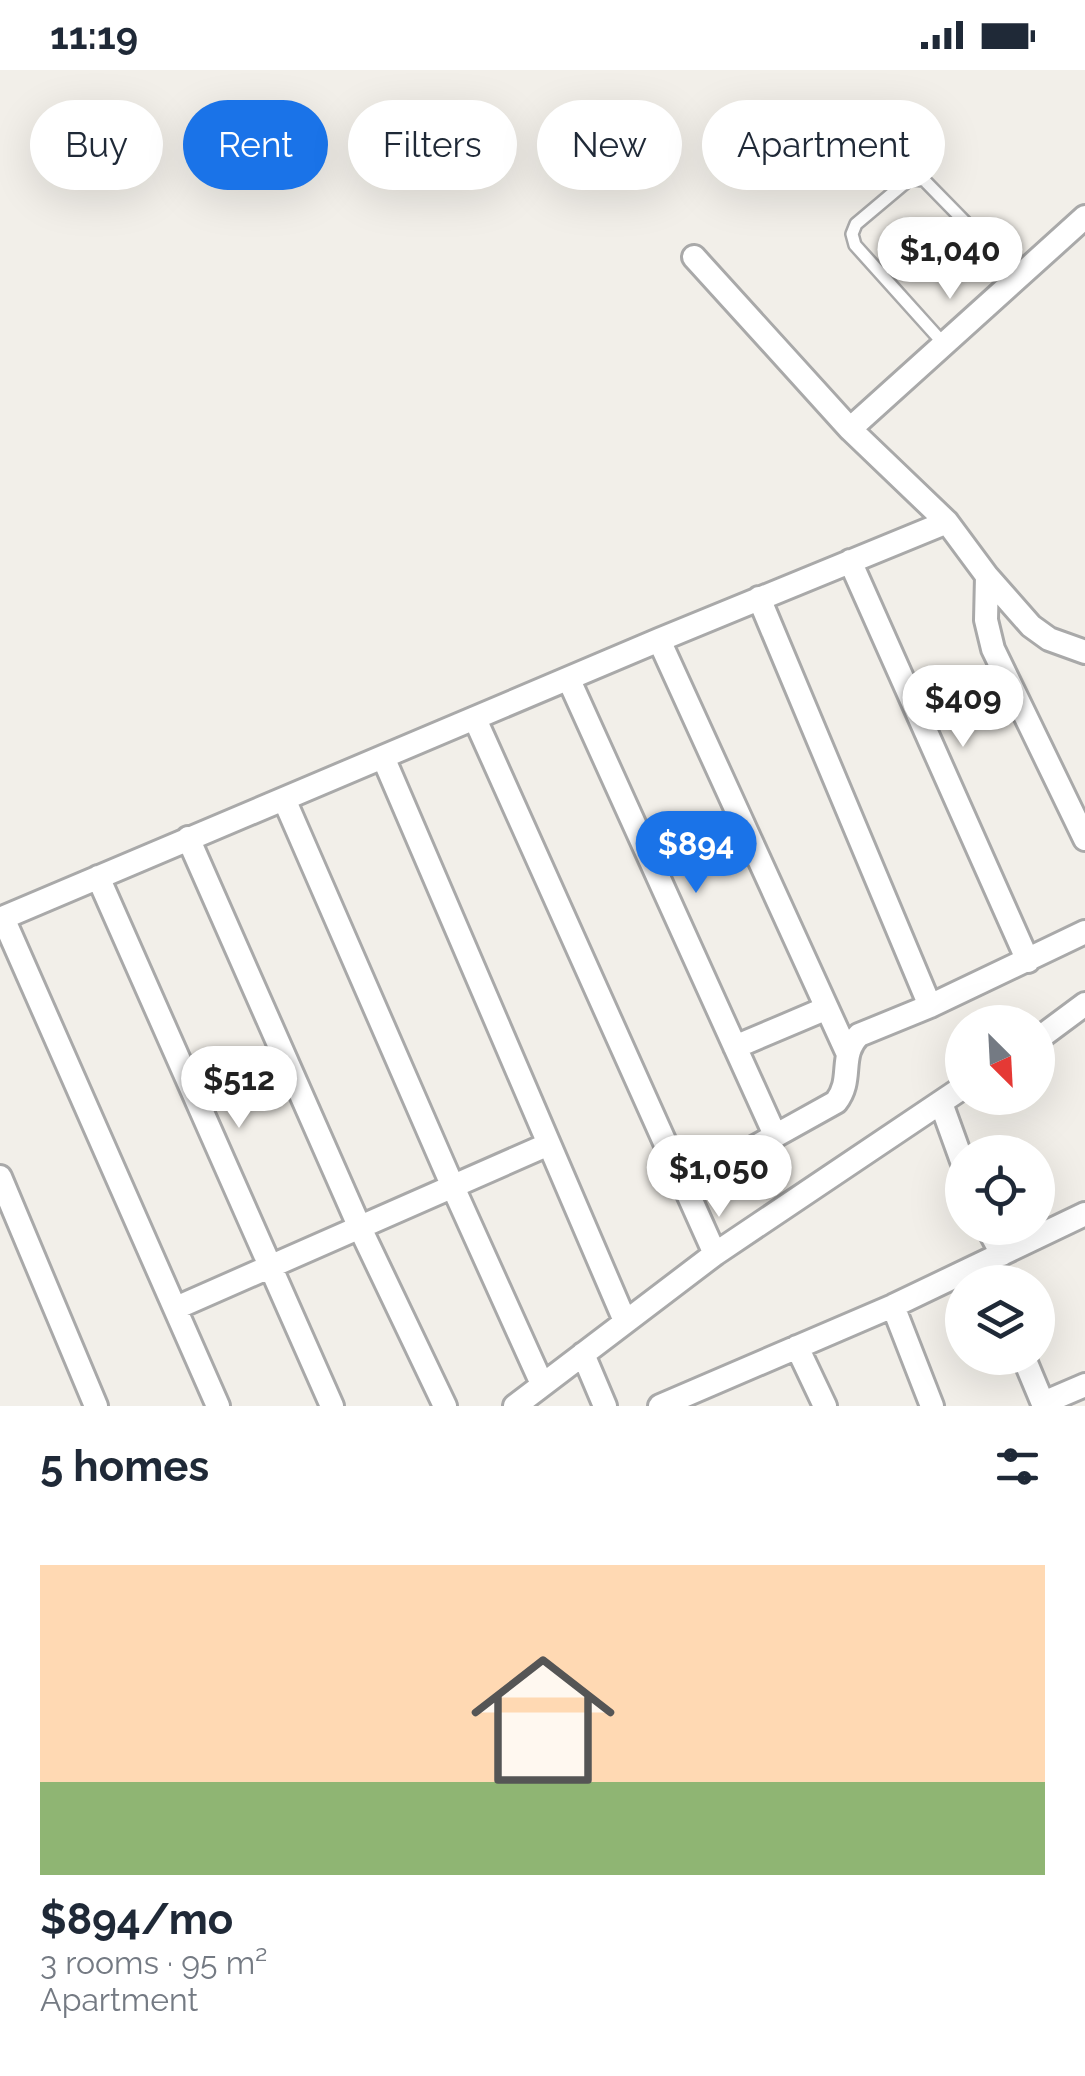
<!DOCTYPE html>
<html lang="en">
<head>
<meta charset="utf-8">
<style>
  :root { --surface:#fff; --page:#f2f2f3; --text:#1f2937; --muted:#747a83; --accent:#1a73e8 }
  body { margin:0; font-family:Raleway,sans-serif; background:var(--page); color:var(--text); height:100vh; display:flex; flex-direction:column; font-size:38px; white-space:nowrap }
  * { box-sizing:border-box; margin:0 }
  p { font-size:32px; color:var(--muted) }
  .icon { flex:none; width:55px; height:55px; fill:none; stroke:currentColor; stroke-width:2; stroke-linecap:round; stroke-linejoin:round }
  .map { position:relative; height:1336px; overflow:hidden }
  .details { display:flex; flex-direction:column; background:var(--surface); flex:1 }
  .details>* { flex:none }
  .top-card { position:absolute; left:30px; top:30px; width:1025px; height:90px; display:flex; gap:20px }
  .needle { width:65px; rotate:156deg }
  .buttons { position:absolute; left:945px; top:935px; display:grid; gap:20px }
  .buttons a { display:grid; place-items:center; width:110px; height:110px; border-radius:50%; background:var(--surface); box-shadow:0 10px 40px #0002; font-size:50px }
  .price { position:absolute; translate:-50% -85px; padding:0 22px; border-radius:35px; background:#fff; color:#222; font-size:32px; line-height:65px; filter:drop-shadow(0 2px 5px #0008) }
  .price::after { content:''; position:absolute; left:50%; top:60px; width:30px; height:22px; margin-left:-15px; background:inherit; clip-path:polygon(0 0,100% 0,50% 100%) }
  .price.active { background:var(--accent); color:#fff }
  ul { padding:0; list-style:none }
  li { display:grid; align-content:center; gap:20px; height:530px; padding:0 40px }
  li span { display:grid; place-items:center; height:310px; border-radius:0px; color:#555 }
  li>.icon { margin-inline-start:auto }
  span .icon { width:180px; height:180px; fill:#fffc; stroke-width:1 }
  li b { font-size:42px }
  h2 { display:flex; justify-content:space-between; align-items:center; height:120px; padding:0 40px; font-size:42px }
  .chip { padding:0 35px; border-radius:45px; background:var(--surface); box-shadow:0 10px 40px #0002; font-size:35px; line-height:90px }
  .chip.active { background:var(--accent); color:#fff }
  .status { display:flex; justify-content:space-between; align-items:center; height:70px; padding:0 50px; background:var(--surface); direction:ltr }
  .status svg { height:28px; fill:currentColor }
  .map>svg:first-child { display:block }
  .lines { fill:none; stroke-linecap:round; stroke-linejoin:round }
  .service-casing { stroke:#a9a9a9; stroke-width:16 }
  .minor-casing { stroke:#a9a9a9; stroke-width:28 }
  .service { stroke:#fff; stroke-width:11 }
  .minor { stroke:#fff; stroke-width:22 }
</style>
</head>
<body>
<div class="status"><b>11:19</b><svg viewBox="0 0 49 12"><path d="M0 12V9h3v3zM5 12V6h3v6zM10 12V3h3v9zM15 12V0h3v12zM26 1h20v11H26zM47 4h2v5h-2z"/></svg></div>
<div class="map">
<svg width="1085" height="1336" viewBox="0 0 1085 1336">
  <rect width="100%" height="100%" fill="#f2efe9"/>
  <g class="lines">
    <g class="service-casing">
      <path id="service" d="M944 274 855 175 852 164 856 154 906 112 911 109 924 110 1018 206"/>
    </g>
    <g class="minor-casing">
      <path id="minor" d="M694 187 850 359 947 452 987 506 1031 556 1049 569 1085 582
        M850 359 1085 147
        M850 491 1028 891
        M987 506 986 550 993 579 1085 769
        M759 528 930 936
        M659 570 847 982
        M569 610 775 1065
        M475 649 715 1184
        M383 687 625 1251
        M284 729 453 1117 542 1314
        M188 768 360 1158 445 1336
        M98 807 332 1336
        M3 848 218 1336
        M0 849 659 570 947 452
        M1038 969 1085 934
        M735 977 827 938
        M941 1033 962 1091
        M0 1107 96 1336
        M685 1116 836 1032C854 1009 838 986 859 965L930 936 1085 862
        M988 1158 1002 1184
        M893 1236 932 1336
        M176 1238 549 1074
        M797 1277 825 1336
        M583 1284 605 1336
        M1024 1288 1044 1336
        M1043 1333 1085 1315
        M515 1336 715 1184 962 1018
        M660 1336 893 1236 1085 1144"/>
    </g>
    <use href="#service" class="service"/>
    <use href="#minor" class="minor"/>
  </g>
</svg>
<div class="buttons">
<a><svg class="needle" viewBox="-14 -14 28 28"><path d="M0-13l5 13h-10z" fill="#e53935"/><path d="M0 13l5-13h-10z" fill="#747a83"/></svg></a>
<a><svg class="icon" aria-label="locate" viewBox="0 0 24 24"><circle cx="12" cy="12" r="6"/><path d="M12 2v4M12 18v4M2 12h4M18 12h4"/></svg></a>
<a><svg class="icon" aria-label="layers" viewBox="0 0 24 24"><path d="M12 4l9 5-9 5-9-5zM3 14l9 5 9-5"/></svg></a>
</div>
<b class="price" style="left:950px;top:232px">$1,040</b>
<b class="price" style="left:963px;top:680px">$409</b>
<b class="price active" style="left:696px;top:826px">$894</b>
<b class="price" style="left:239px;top:1061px">$512</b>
<b class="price" style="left:719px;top:1150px">$1,050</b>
<div class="top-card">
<a class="chip">Buy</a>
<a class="chip active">Rent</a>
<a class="chip">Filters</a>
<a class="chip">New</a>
<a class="chip">Apartment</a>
</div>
</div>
<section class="details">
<h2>5 homes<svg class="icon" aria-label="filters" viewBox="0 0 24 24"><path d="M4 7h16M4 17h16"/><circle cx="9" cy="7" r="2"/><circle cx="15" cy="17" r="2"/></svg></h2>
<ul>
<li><span style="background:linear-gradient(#ffd9b3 70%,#8fb573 0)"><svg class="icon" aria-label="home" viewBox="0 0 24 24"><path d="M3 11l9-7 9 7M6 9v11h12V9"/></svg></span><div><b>$894/mo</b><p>3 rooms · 95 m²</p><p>Apartment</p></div></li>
</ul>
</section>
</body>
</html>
